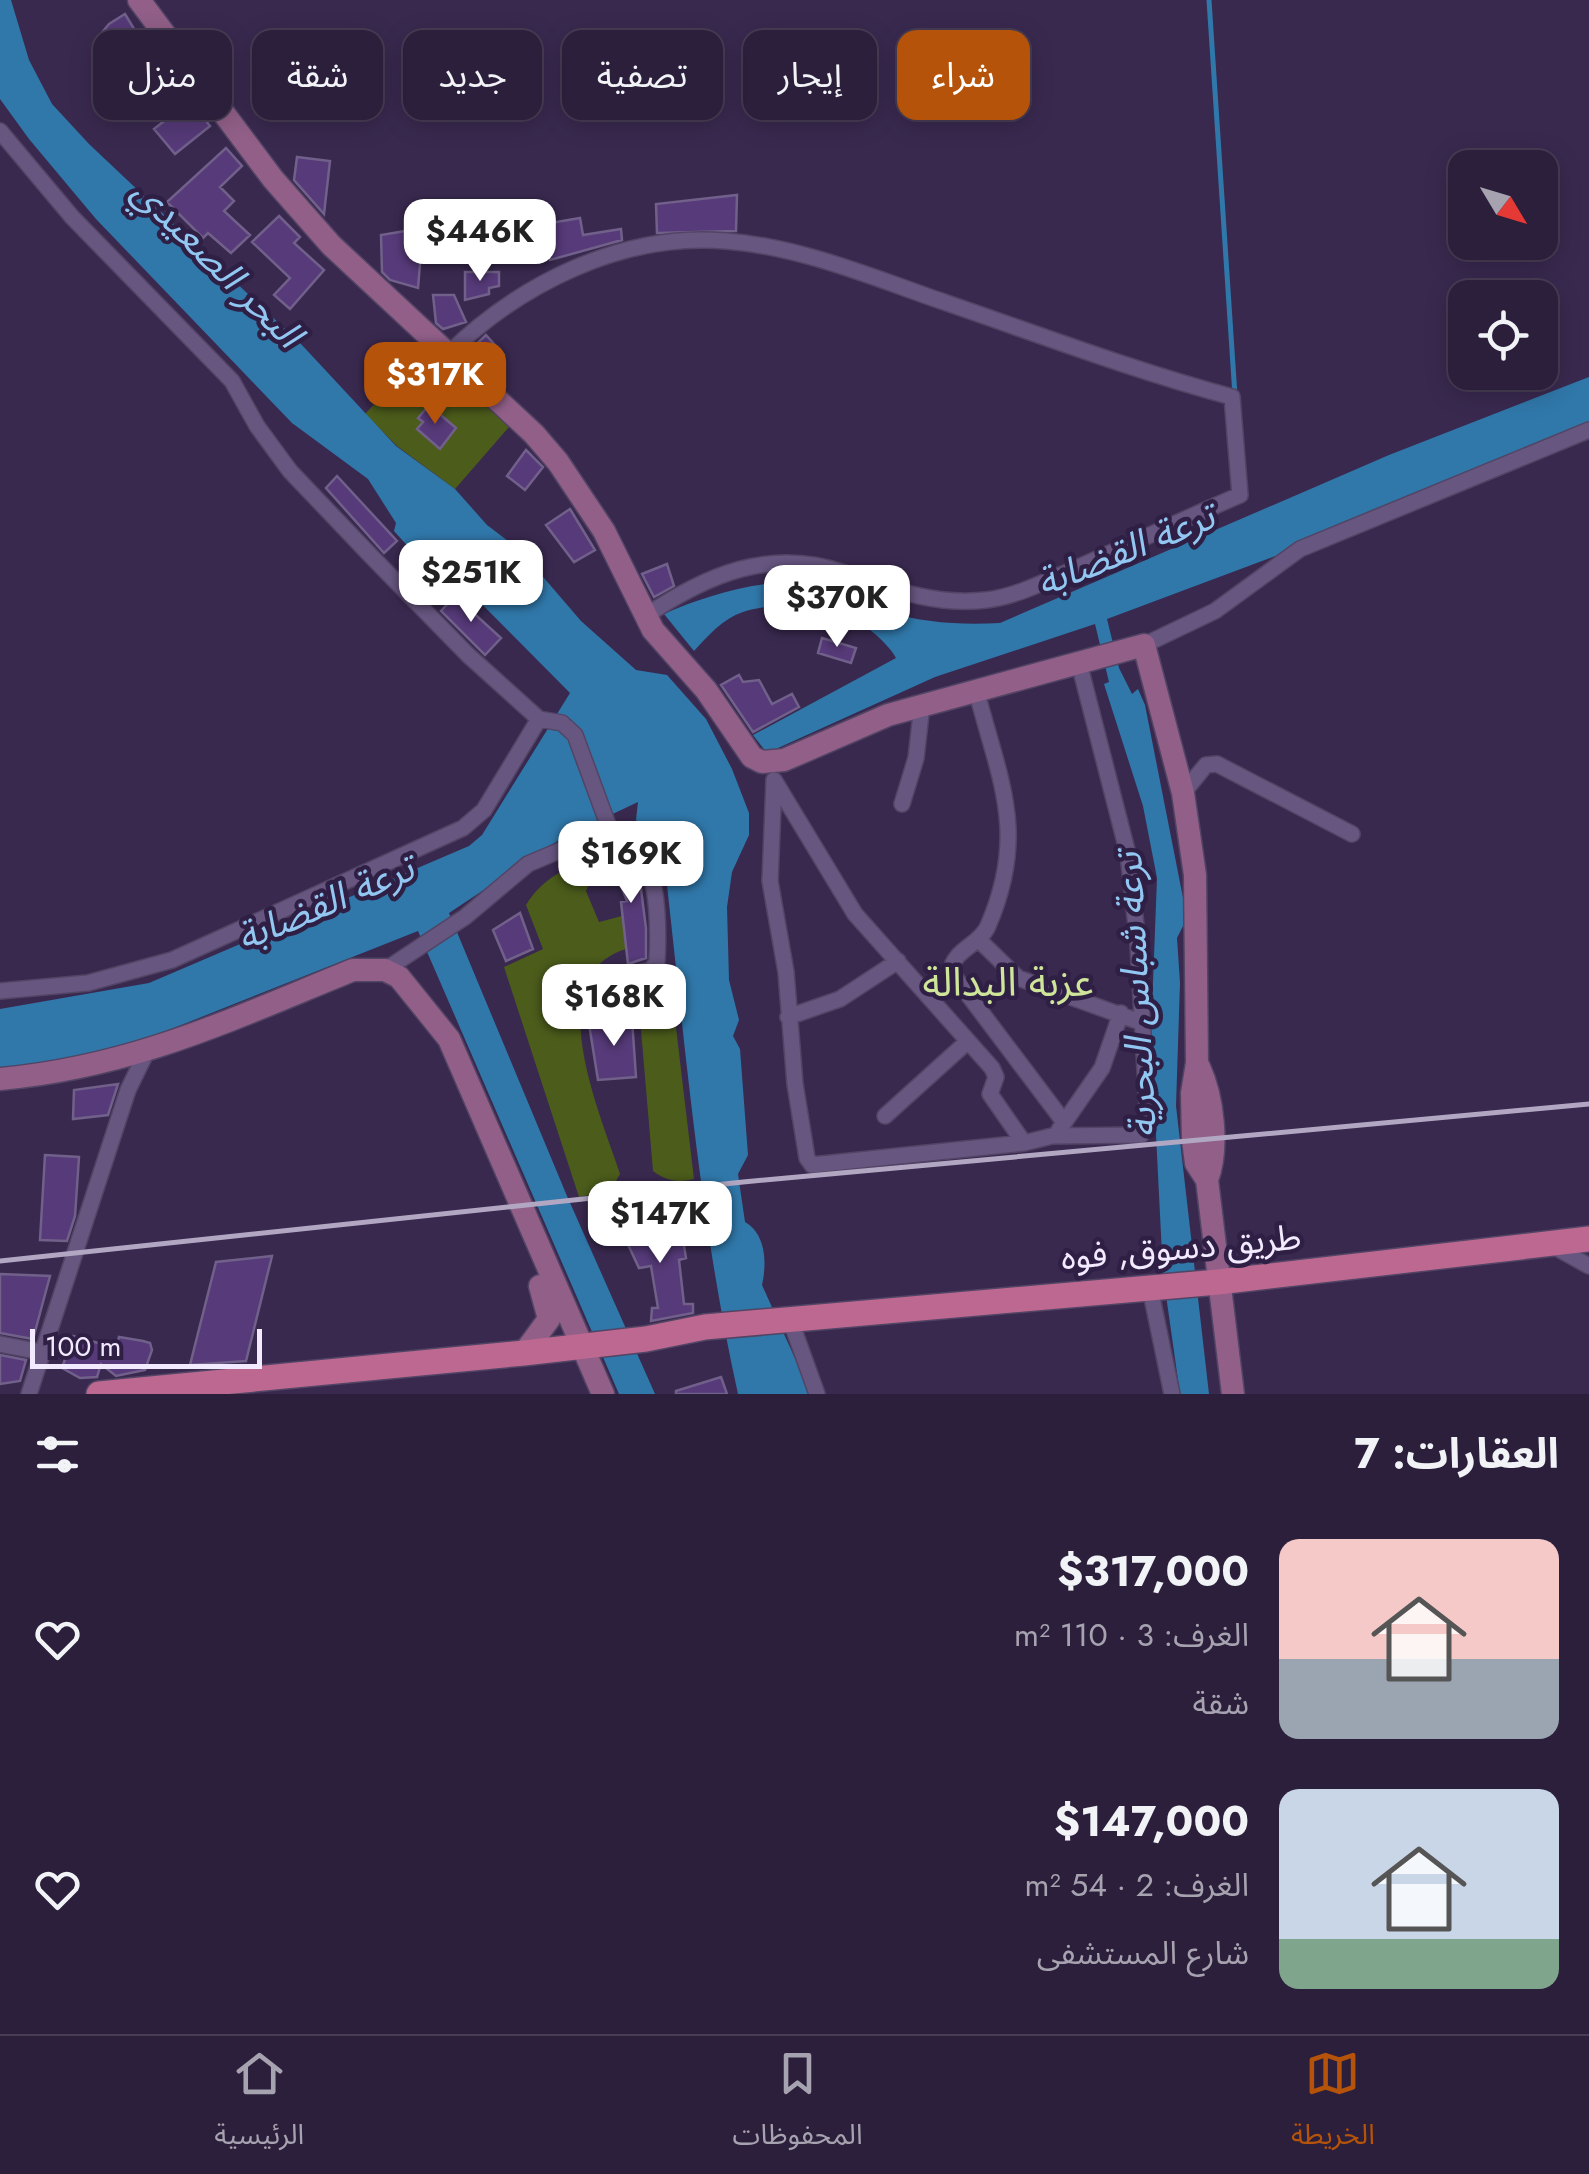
<!DOCTYPE html>
<html lang="ar">
<head>
<meta charset="utf-8">
<style>
  :root { --surface:#2b1f3b; --page:#332742; --text:#f1f3f6; --muted:#a6a2af; --line:#473d55; --accent:#b45309 }
  body { margin:0; font-family:Jost,"Noto Sans Arabic",sans-serif; background:var(--page); color:var(--text); direction:rtl; height:100vh; display:flex; flex-direction:column; font-size:38px; white-space:nowrap }
  * { box-sizing:border-box; margin:0 }
  p { font-size:32px; color:var(--muted) }
  .icon { flex:none; width:55px; height:55px; fill:none; stroke:currentColor; stroke-width:2; stroke-linecap:round; stroke-linejoin:round }
  .map { position:relative; height:1394px; overflow:hidden; direction:ltr }
  .drawer { display:flex; flex-direction:column; background:var(--surface); flex:1 }
  .drawer>* { flex:none }
  .guide { position:absolute; left:30px; top:30px; width:1000px; height:90px; direction:rtl; display:flex; gap:20px }
  .needle { width:65px; rotate:128deg }
  .controls { position:absolute; left:1448px; top:150px; display:grid; gap:20px }
  .controls a { display:grid; place-items:center; width:110px; height:110px; border-radius:20px; background:var(--surface); box-shadow:0 5px 25px #0003,0 0 0 2px var(--line); font-size:50px }
  .scale { position:absolute; left:30px; bottom:25px; width:232px; box-sizing:border-box; padding-left:10px; border:5px solid #f2eafe; border-top:0; font-size:28px; line-height:35px; white-space:nowrap; color:#f2eafe; -webkit-text-stroke:8px #2f1f44; paint-order:stroke }
  .price { position:absolute; translate:-50% -85px; padding:0 22px; border-radius:20px; background:#fff; color:#222; font-size:32px; line-height:65px; filter:drop-shadow(0 2px 5px #0008) }
  .price::after { content:''; position:absolute; left:50%; top:60px; width:30px; height:22px; margin-left:-15px; background:inherit; clip-path:polygon(0 0,100% 0,50% 100%) }
  .price.active { background:var(--accent); color:#fff }
  ul { padding:0; list-style:none }
  li { display:flex; align-items:center; gap:30px; height:250px; padding:0 30px }
  li span { display:grid; place-items:center; flex:none; width:280px; height:200px; border-radius:20px; color:#555 }
  li>.icon { margin-inline-start:auto }
  span .icon { width:120px; height:120px; fill:#fffc; stroke-width:1 }
  li b { font-size:42px }
  h2 { display:flex; justify-content:space-between; align-items:center; height:120px; padding:0 30px; font-size:42px }
  .tag { padding:0 35px; border-radius:20px; background:var(--surface); box-shadow:0 5px 25px #0003,0 0 0 2px var(--line); font-size:35px; line-height:90px }
  .tag.active { background:var(--accent); color:#fff }
  .dock { display:flex; justify-content:space-around; align-items:center; height:140px; border-top:2px solid var(--line); background:var(--surface); font-size:28px; color:var(--muted) }
  .dock a { display:grid; justify-items:center; gap:5px }
  .dock .active { color:var(--accent) }
  .map>svg:first-child { display:block }
  .green { fill:#4b5c1b }
  .water { fill:#3078aa }
  .lines { fill:none; stroke-linecap:round; stroke-linejoin:round }
  .stream { stroke:#3078aa; stroke-width:5 }
  .building { fill:#563a79; stroke:#71608a; stroke-width:2.5 }
  .street-casing { stroke:#524464; stroke-width:18 }
  .secondary-casing { stroke:#524464; stroke-width:25 }
  .primary-casing { stroke:#524464; stroke-width:28 }
  .street { stroke:#675680; stroke-width:15 }
  .secondary { stroke:#915f88; stroke-width:22 }
  .primary { stroke:#bc6891; stroke-width:25 }
  .rail { stroke:#b2a7c2; stroke-width:5 }
  .labels { text-anchor:middle; dominant-baseline:central; stroke-width:9; stroke-linejoin:round; paint-order:stroke }
  .street-label { font-size:35px; fill:#f2eafe; stroke:#2f1f44 }
  .water-label { font-size:38px; font-style:italic; fill:#92c7f1; stroke:#2f1f44 }
  .quarter-label { font-size:40px; fill:#cee59a; stroke:#2f1f44 }
</style>
</head>
<body>
<div class="map">
<svg width="1589" height="1394" viewBox="0 0 1589 1394">
  <rect width="100%" height="100%" fill="#39294f"/>
  <path class="green" d="M427 349 509 427 455 489 397 446 365 414Z
    M597 860 602 875 589 884 586 891 599 922 622 916 626 949C538 976 601 1115 620 1174L610 1191 579 1197 504 967 543 949 526 905C542 879 567 865 597 860Z
    M670 977 694 1179C677 1183 667 1181 653 1171L637 983Z"/>
  <path class="water" d="M0 0H11L29 60 52 104 89 144 301 344 396 446 455 489 487 525 512 544 514 564H532L581 621 636 670 667 675 706 719 732 769 749 813V835L732 872 727 907 729 980 739 1020 733 1036 740 1049 748 1155 738 1174 745 1222C766 1234 767 1263 762 1285L811 1394H738C701 1227 686 1056 667 885L679 868 677 859 662 852 636 820 638 802 562 838 449 913 567 1196 655 1394H619L418 931 146 1039 67 1059 0 1068V1009L149 983 469 846 482 835 570 693 426 548 413 552 394 531 396 523 368 479 292 423 96 219 29 139 0 99Z
    M1589 377V427L1302 546 1107 619 1119 668 1132 694 1138 689 1145 705 1187 918 1177 938 1180 983 1176 1106 1209 1394H1180L1163 1274 1151 1035 1157 878 1143 806 1104 684 1109 682 1095 624 935 677 767 753 753 735 896 658C886 639 850 612 829 607 807 602 764 605 743 612 722 619 708 636 694 651L664 614C706 595 759 580 806 582 834 584 859 603 885 611 922 623 961 625 1000 623L1389 455Z"/>
  <g class="lines">
    <path class="stream" d="M1209 0 1235 396"/>
  </g>
  <path class="building" d="M125 14 136 32 133 35 150 59 159 52 173 71 149 89 131 68 117 79 96 40 109 24Z
    M190 101 210 126 175 154 154 129Z
    M226 148 242 166 220 187 234 201 224 211 250 235 231 253 208 233 203 238 167 202Z
    M297 157 330 161 324 214 294 180Z
    M737 195 736 231 657 233 656 204Z
    M279 216 300 237 294 243 324 270 290 309 274 295 290 278 252 242Z
    M580 218 583 235 621 229 622 240 550 260 545 224Z
    M423 228 418 288 390 280 382 272 381 235Z
    M465 272H499V286L489 288V294L465 300Z
    M433 295H454L466 322 443 329 436 323Z
    M486 335 504 355 487 370 468 352Z
    M429 405 456 428 440 449 417 429 423 422 418 418Z
    M526 450 543 467 525 490 507 476Z
    M337 476 397 541 384 553 326 488Z
    M570 509 595 550 574 562 546 525Z
    M667 564 674 586 654 597 642 574Z
    M455 596 501 638 485 655 441 611Z
    M822 638 856 648 851 663 818 653Z
    M739 675 743 682 759 680 772 704 792 694 799 707 753 732 721 685Z
    M622 847 639 874 646 928V958L628 964 621 902 627 901 609 855Z
    M520 913 533 949 506 961 493 930Z
    M632 1019 636 1077 598 1080 589 1024Z
    M118 1084 108 1115 73 1119 74 1090Z
    M45 1155 79 1157 75 1216 67 1241 40 1240Z
    M640 1217 644 1237 681 1227 686 1258 679 1260 684 1304H693V1313L651 1321 652 1308H658L651 1266 639 1268 618 1223Z
    M272 1256 246 1361 190 1365 216 1262Z
    M0 1274 50 1276 33 1339 0 1333Z
    M73 1336 116 1348 119 1337 143 1341 150 1343 152 1350 145 1370 116 1376 101 1364 97 1377 80 1378 62 1368Z
    M0 1355 26 1360 20 1381 0 1384Z
    M721 1377 727 1394H676V1391Z"/>
  <g class="lines">
    <g class="street-casing">
      <path id="street" d="M0 131 72 217 232 381 257 426 290 471 372 557 468 655 539 719 562 723 575 735 610 830
        M447 355C519 284 623 232 726 241 802 247 874 278 944 302 1040 335 1135 371 1232 397L1240 495C1184 519 1129 545 1072 570 1046 581 1015 597 986 600 935 606 892 589 845 573 769 547 706 575 644 617
        M1144 645 1215 611 1300 549 1589 430
        M977 693C1000 782 1028 833 988 926 980 945 952 950 951 972L1064 1122
        M774 780 770 881 786 972 795 1084 807 1158 812 1165 1024 1143 1052 1136 1141 1135 1148 1124 1138 944 1128 854 1079 663
        M774 780 855 914 992 1068 996 1077 990 1094 1024 1143
        M1183 793 1206 765 1217 764 1352 834
        M902 804 916 758 922 705
        M978 939 1018 978 1140 1022
        M385 970 465 917 528 864 587 839 619 830C660 852 659 922 657 962L651 970 599 983
        M0 991 88 983 172 960 463 828 484 810 539 719
        M788 1017 840 999 898 961
        M885 1116 967 1042
        M1059 1130 1102 1068 1121 1013
        M1553 1246 1589 1266
        M1150 1288 1172 1394
        M790 1319 817 1394
        M0 1344 41 1352
        M29 1394 128 1090 146 1053"/>
    </g>
    <g class="secondary-casing">
      <path id="secondary" d="M139 0 273 179 331 245 534 434 558 462 604 531 653 630 706 690 752 757 762 762 784 760 888 715 1144 645 1183 793 1195 875 1197 1063 1192 1093 1193 1140 1196 1163 1207 1180
        M1199 1067C1213 1097 1219 1148 1207 1180L1233 1394
        M0 1079C133 1067 232 1019 353 970H385L399 977 449 1039 603 1394
        M524 1353 549 1319 540 1286"/>
    </g>
    <g class="primary-casing">
      <path id="primary" d="M99 1394 524 1353 646 1339 705 1327 1218 1282 1589 1239"/>
    </g>
    <use href="#street" class="street"/>
    <use href="#secondary" class="secondary"/>
    <use href="#primary" class="primary"/>
    <path class="rail" d="M0 1261 743 1182 1589 1104"/>
  </g>
  <g class="labels">
    <g class="street-label">
      <text transform="translate(1181 1247) rotate(-5)">طريق دسوق, فوه</text>
    </g>
    <g class="water-label">
      <text transform="translate(218 262) rotate(45)">البحر الصعيدي</text>
      <text transform="translate(1125 549) rotate(-22)">ترعة القضابة</text>
      <text transform="translate(325 902) rotate(-23)">ترعة القضابة</text>
      <text transform="translate(1135 995) rotate(-93)">ترعة شباس البحرية</text>
    </g>
    <g class="quarter-label">
      <text x="1008" y="982">عزبة البدالة</text>
    </g>
  </g>
</svg>
<div class="controls">
<a><svg class="needle" viewBox="-14 -14 28 28"><path d="M0-13l5 13h-10z" fill="#e53935"/><path d="M0 13l5-13h-10z" fill="#a6a2af"/></svg></a>
<a><svg class="icon" aria-label="locate" viewBox="0 0 24 24"><circle cx="12" cy="12" r="6"/><path d="M12 2v4M12 18v4M2 12h4M18 12h4"/></svg></a>
</div>
<div class="scale">100 m</div>
<b class="price" style="left:480px;top:284px">$446K</b>
<b class="price active" style="left:435px;top:427px">$317K</b>
<b class="price" style="left:471px;top:625px">$251K</b>
<b class="price" style="left:837px;top:650px">$370K</b>
<b class="price" style="left:631px;top:906px">$169K</b>
<b class="price" style="left:614px;top:1049px">$168K</b>
<b class="price" style="left:660px;top:1266px">$147K</b>
<div class="guide">
<a class="tag active">شراء</a>
<a class="tag">إيجار</a>
<a class="tag">تصفية</a>
<a class="tag">جديد</a>
<a class="tag">شقة</a>
<a class="tag">منزل</a>
</div>
</div>
<section class="drawer">
<h2>العقارات: 7<svg class="icon" aria-label="filters" viewBox="0 0 24 24"><path d="M4 7h16M4 17h16"/><circle cx="9" cy="7" r="2"/><circle cx="15" cy="17" r="2"/></svg></h2>
<ul>
<li><span style="background:linear-gradient(#f6c9c9 60%,#9aa5b1 0)"><svg class="icon" aria-label="home" viewBox="0 0 24 24"><path d="M3 11l9-7 9 7M6 9v11h12V9"/></svg></span><div><b>$317,000</b><p>الغرف: 3 · 110 m²</p><p>شقة</p></div><svg class="icon" aria-label="heart" viewBox="0 0 24 24"><path d="M12 20l-8-8c-3-5 5-10 8-4 3-6 11-1 8 4z"/></svg></li>
<li><span style="background:linear-gradient(#c9d6e8 75%,#7fa58c 0)"><svg class="icon" aria-label="home" viewBox="0 0 24 24"><path d="M3 11l9-7 9 7M6 9v11h12V9"/></svg></span><div><b>$147,000</b><p>الغرف: 2 · 54 m²</p><p>شارع المستشفى</p></div><svg class="icon" aria-label="heart" viewBox="0 0 24 24"><path d="M12 20l-8-8c-3-5 5-10 8-4 3-6 11-1 8 4z"/></svg></li>
</ul>
</section>
<nav class="dock">
<a class="active"><svg class="icon" aria-label="map" viewBox="0 0 24 24"><path d="M3 6l6-2 6 2 6-2v14l-6 2-6-2-6 2zM9 4v14M15 6v14"/></svg>الخريطة</a>
<a><svg class="icon" aria-label="saved" viewBox="0 0 24 24"><path d="M7 4h10v16l-5-4-5 4z"/></svg>المحفوظات</a>
<a><svg class="icon" aria-label="home" viewBox="0 0 24 24"><path d="M3 11l9-7 9 7M6 9v11h12V9"/></svg>الرئيسية</a>
</nav>
</body>
</html>
